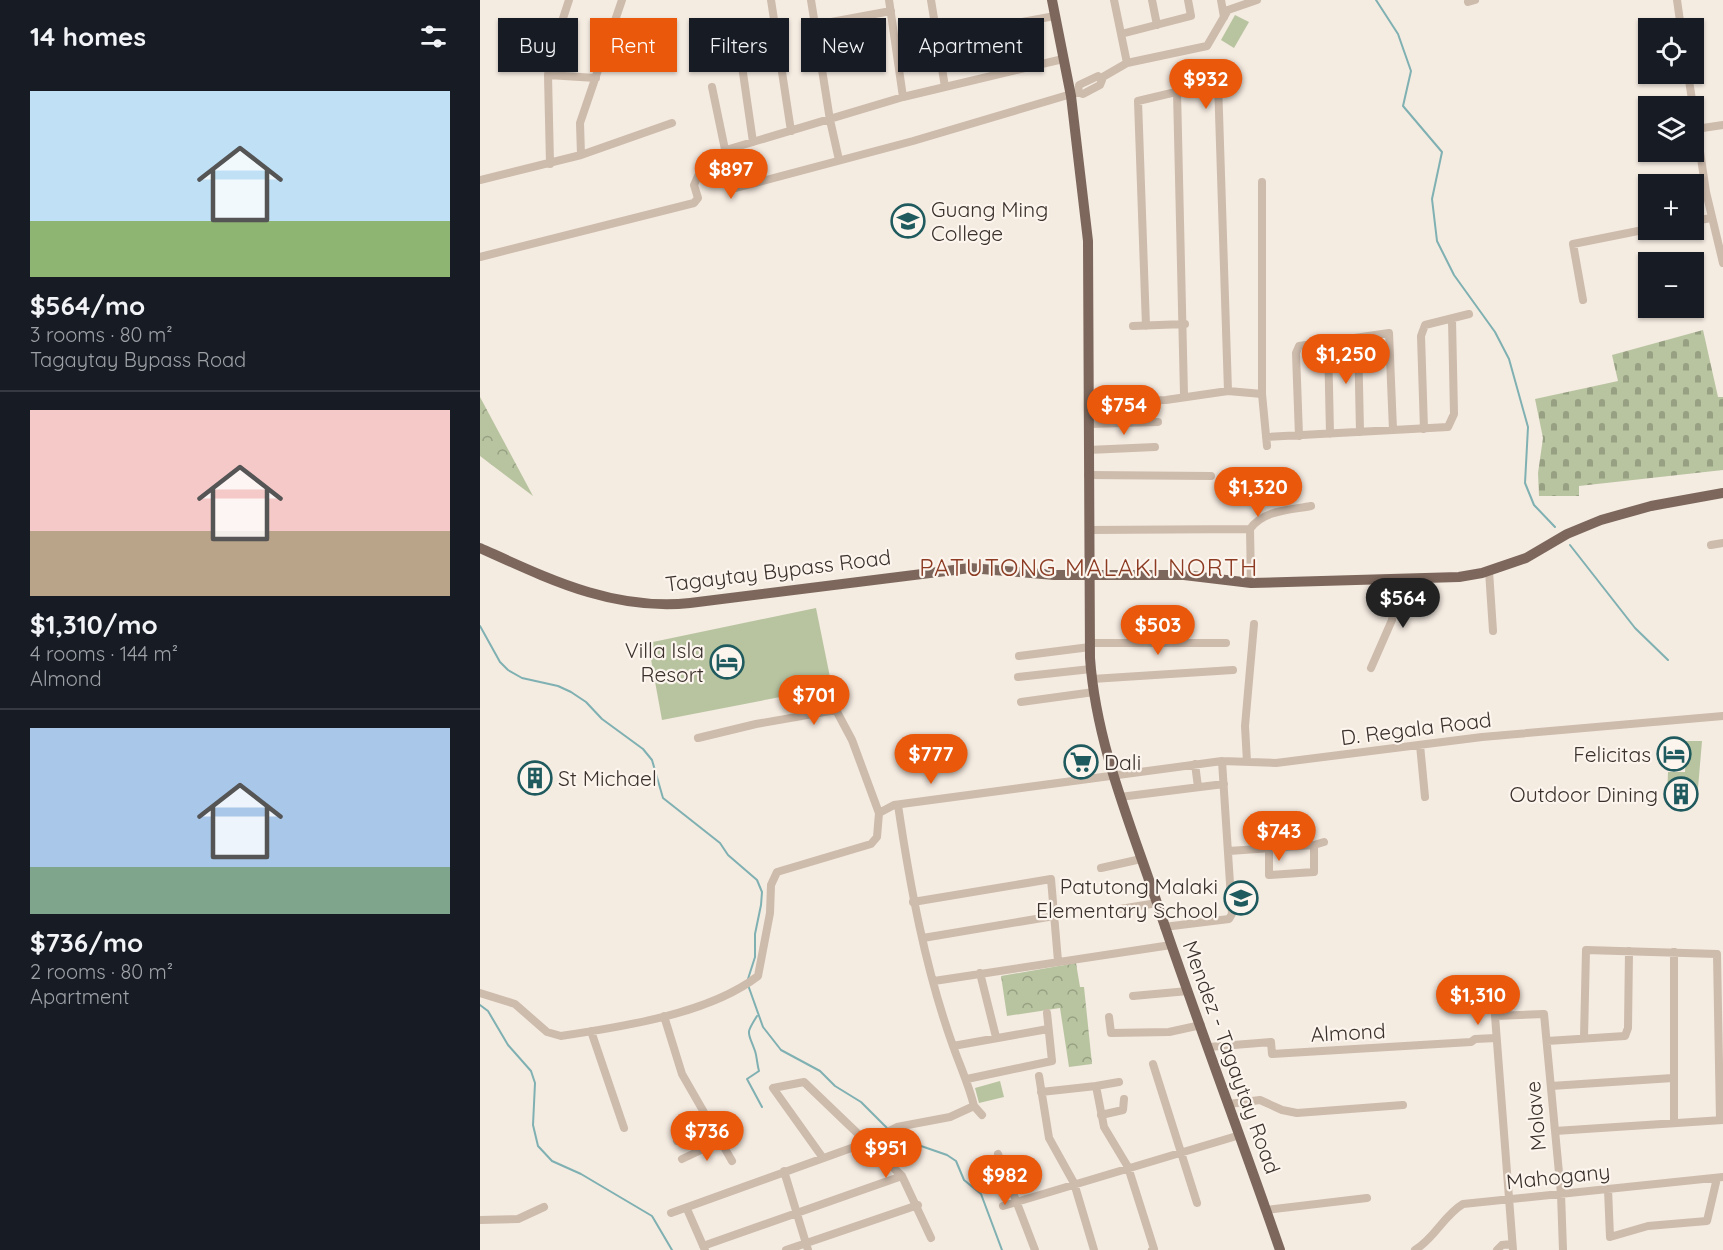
<!DOCTYPE html>
<html lang="en">
<head>
<meta charset="utf-8">
<style>
  :root { --surface:#171b24; --page:#242831; --text:#f1f3f6; --muted:#9ea1a6; --line:#363941; --accent:#ea580c }
  body { margin:0; font-family:Quicksand,sans-serif; background:var(--page); color:var(--text); height:100vh; display:flex; flex-direction:column; font-size:22px; white-space:nowrap }
  * { box-sizing:border-box; margin:0 }
  p { font-size:20px; color:var(--muted) }
  .icon { flex:none; width:33px; height:33px; fill:none; stroke:currentColor; stroke-width:2; stroke-linecap:round; stroke-linejoin:round }
  .map { position:relative; flex:1; overflow:hidden }
  .sheet { display:flex; flex-direction:column; background:var(--surface); width:480px }
  .sheet>* { flex:none }
  .guide { position:absolute; left:18px; top:18px; width:570px; height:54px; display:flex; gap:12px }
  .buttons { position:absolute; left:1158px; top:18px; display:grid; gap:12px }
  .buttons a { display:grid; place-items:center; width:66px; height:66px; border-radius:0px; background:var(--surface); box-shadow:0 2px 4px #0004; font-size:30px }
  .price { position:absolute; translate:-50% -51px; padding:0 14px; border-radius:21px; background:var(--accent); color:#fff; font-size:20px; line-height:39px; filter:drop-shadow(0 2px 3px #0008) }
  .price::after { content:''; position:absolute; left:50%; top:36px; width:18px; height:14px; margin-left:-9px; background:inherit; clip-path:polygon(0 0,100% 0,50% 100%) }
  .price.on { background:#222; color:#fff }
  ul { padding:0; list-style:none }
  li { display:grid; align-content:center; gap:12px; height:318px; padding:0 30px }
  li+li { border-top:2px solid var(--line) }
  li span { display:grid; place-items:center; height:186px; border-radius:0px; color:#555 }
  li>.icon { margin-inline-start:auto }
  span .icon { width:108px; height:108px; fill:#fffc; stroke-width:1 }
  li b { font-size:26px }
  h2 { display:flex; justify-content:space-between; align-items:center; height:72px; padding:0 30px; font-size:26px }
  .tag { padding:0 21px; border-radius:0px; background:var(--surface); box-shadow:0 2px 4px #0004; font-size:21px; line-height:54px }
  .tag.on { background:var(--accent); color:#fff }
  main { display:flex; flex:1; min-height:0 }
  .map>svg:first-child { display:block }
  .green { fill:#b8c4a0 }
  .forest { fill:url(#forest-crowns) }
  .cemetery { fill:url(#cemetery-stones) }
  .lines { fill:none; stroke-linecap:round; stroke-linejoin:round }
  .stream { stroke:#7fb0b2; stroke-width:2 }
  .minor { stroke:#cdbbac; stroke-width:8 }
  .major { stroke:#7d675c; stroke-width:10 }
  .labels { text-anchor:middle; dominant-baseline:central; stroke-width:4.5; stroke-linejoin:round; paint-order:stroke }
  .poi-label { font-size:21px; fill:#3b302b; stroke:#fbf5ee; text-anchor:end }
  .street-label { font-size:21px; fill:#3b302b; stroke:#fbf5ee }
  .quarter-label { font-size:24px; letter-spacing:1.5px; fill:#8c3b22; stroke:#fbf5ee }
</style>
</head>
<body>
<main>
<section class="sheet">
<h2>14 homes<svg class="icon" aria-label="filters" viewBox="0 0 24 24"><path d="M4 7h16M4 17h16"/><circle cx="9" cy="7" r="2"/><circle cx="15" cy="17" r="2"/></svg></h2>
<ul>
<li><span style="background:linear-gradient(#bfe0f5 70%,#8fb573 0)"><svg class="icon" aria-label="home" viewBox="0 0 24 24"><path d="M3 11l9-7 9 7M6 9v11h12V9"/></svg></span><div><b>$564/mo</b><p>3 rooms · 80 m²</p><p>Tagaytay Bypass Road</p></div></li>
<li><span style="background:linear-gradient(#f6c9c9 65%,#b9a48a 0)"><svg class="icon" aria-label="home" viewBox="0 0 24 24"><path d="M3 11l9-7 9 7M6 9v11h12V9"/></svg></span><div><b>$1,310/mo</b><p>4 rooms · 144 m²</p><p>Almond</p></div></li>
<li><span style="background:linear-gradient(#a9c7e8 75%,#7fa58c 0)"><svg class="icon" aria-label="home" viewBox="0 0 24 24"><path d="M3 11l9-7 9 7M6 9v11h12V9"/></svg></span><div><b>$736/mo</b><p>2 rooms · 80 m²</p><p>Apartment</p></div></li>
</ul>
</section>
<div class="map">
<svg width="1243" height="1250" viewBox="0 0 1243 1250">
  <defs>
    <pattern id="forest-crowns" width="20" height="18" patternUnits="userSpaceOnUse" patternTransform="scale(1.5)"><rect width="20" height="18" fill="#b8c4a0"/><path d="M2 6a3 3 0 1 1 6 0M12 15a3 3 0 1 1 6 0" fill="none" stroke="#97a083"/></pattern>
    <pattern id="cemetery-stones" width="16" height="16" patternUnits="userSpaceOnUse" patternTransform="scale(1.5)"><rect width="16" height="16" fill="#b8c4a0"/><path d="M2 7V4a2 2 0 0 1 4 0v3zM10 15v-3a2 2 0 0 1 4 0v3z" fill="#97a083"/></pattern>
  </defs>
  <rect width="100%" height="100%" fill="#f4ebe1"/>
  <path class="green" d="M755 15 769 22 754 48 741 40Z
    M336 608 352 687 182 720 168 643Z
    M1206 741H1222L1217 800 1187 799 1188 772H1205Z
    M520 1081 524 1097 499 1103 495 1088Z"/>
  <path class="forest" d="M0 397 53 496 0 456Z
    M596 963 600 987H604L612 1064 589 1067 580 1008 527 1016 521 976Z"/>
  <path class="cemetery" d="M1223 330 1238 397H1243V470L1099 486V496H1059L1058 473 1063 438 1055 399 1138 381 1132 355Z"/>
  <g class="lines">
    <path class="stream" d="M896 0 918 34 931 71 923 106 962 152 952 199 957 241 974 275 1015 332 1029 359 1048 427 1045 483 1054 505 1075 527
      M1090 545 1155 628 1188 660
      M0 626 20 662 28 670 42 678 78 686 91 692 106 702 122 719 163 749 172 760 183 798 240 843 248 855 277 880 282 892 281 905 275 934V957L268 979
      M268 985 283 1027 301 1050 340 1071 355 1086 381 1102 407 1128
      M0 1005 8 1011 28 1045 51 1071 55 1083 53 1125 58 1146 72 1161 101 1174 172 1216 192 1250
      M277 1016C265 1035 268 1031 275 1051 277 1057 277 1064 279 1071L267 1079 282 1107
      M411 1132 418 1138 467 1155 476 1161 484 1180 501 1194 522 1250"/>
    <path class="minor" d="M291 0 311 131
      M331 0 350 120 359 160
      M409 0 423 97
      M451 0 465 87
      M634 0 647 63
      M672 0 677 25
      M741 0 744 17
      M1197 0 1201 28
      M988 2 995 0
      M335 25 411 11
      M641 34 711 16 708 0
      M457 37 575 16
      M262 66 273 142
      M1208 74 1213 106
      M68 75 116 78
      M618 76 622 80 620 85 603 94 598 92 599 85Z
      M621 78 647 63 727 46 748 10 777 0
      M232 87 248 164 256 188 433 141 598 92
      M697 91 704 395
      M1214 111 1226 192 1243 263
      M1216 129 1243 125
      M246 150 423 97 583 59
      M101 155 100 123 142 0
      M70 164 68 75 72 52 89 0
      M0 180 101 155 192 123
      M782 182V394L787 446
      M1214 221 1231 218
      M0 257 214 203 218 198 214 185 218 176 248 164
      M1103 300 1093 244 1168 229
      M653 326 705 324
      M666 326 658 101 738 82 748 391
      M878 338 880 432
      M848 342 850 434
      M609 402 686 400 748 391 782 394
      M608 424 678 422
      M944 429 941 336 945 325 989 314
      M819 436 816 353 819 346 909 333 913 430
      M786 437 968 427 974 414 972 320
      M608 450 675 447
      M608 475 731 476
      M770 529C783 510 810 510 831 506
      M609 530 770 529 771 583
      M1231 545 1243 543
      M1009 571 1013 631
      M610 643H746
      M539 656 610 647
      M891 668 912 620 917 579
      M538 677 611 669
      M612 679 753 670
      M541 702 614 692
      M218 738 276 724 356 710 372 740 399 813
      M940 745 945 797
      M767 762 765 726 774 624
      M715 764 718 787
      M640 797 744 784
      M789 849V875L834 872V845
      M749 851 834 845 844 842
      M621 868 661 859
      M433 902 571 879 578 961
      M640 909 677 903
      M684 927 749 919 752 914 742 761
      M443 938 574 916
      M1194 952V1123
      M500 973 516 1037
      M454 981 691 945
      M0 993 35 1004 67 1032 81 1036C141 1027 229 1014 278 976L290 913 291 885 297 872 391 844 397 837 399 813 414 805 742 761 796 763 1002 737 1243 716
      M653 996 708 991
      M184 1016 202 1074 252 1161
      M629 1017 631 1033 689 1032 721 1025
      M111 1031 144 1128
      M1104 1038 1106 950 1237 954 1240 1120
      M1067 1041 1145 1036 1148 1028 1149 951
      M473 1046 568 1029
      M729 1047 791 1042 792 1054 991 1042 995 1039 1016 1038
      M673 1064 717 1203
      M559 1076 569 1138 594 1183 614 1250
      M487 1079 572 1061 567 1013
      M639 1082 616 1086 624 1127 648 1167 674 1249 672 1250
      M1071 1086 1193 1078
      M561 1092 616 1086
      M749 1104 780 1100 802 1110 817 1113 923 1105
      M494 1106 502 1115
      M621 1115 643 1110 644 1099
      M1075 1131 1243 1120
      M197 1141 231 1126
      M518 1154 555 1250
      M343 1158 293 1088 324 1082 422 1176 451 1238
      M202 1159 240 1141
      M304 1171 328 1250
      M1128 1189 1130 1237 1168 1226 1227 1221 1237 1178
      M523 1206 760 1135
      M207 1209 225 1250
      M786 1210 887 1198
      M191 1213 388 1142 417 1127 470 1117 494 1106C489 1085 480 1066 473 1046 445 968 430 886 418 805
      M0 1220 38 1219 64 1207
      M223 1246 422 1176
      M306 1250 438 1205
      M935 1250C955 1238 964 1215 983 1204L1243 1177
      M1017 1250 1022 1245 1032 1244
      M1033 1250 1015 1016 1064 1014 1081 1194 1083 1250"/>
    <path class="major" d="M572 0 591 96 608 241 610 658C616 743 650 823 677 903 716 1019 760 1134 800 1250
      M0 548C69 579 133 611 210 603L490 568 574 575H704L771 583 979 577 1002 573 1046 558 1087 534 1121 520 1171 506 1243 493"/>
  </g>
  <defs>
    <g id="university-ring" transform="scale(1.725)"><circle r="9.5" fill="#fbf5ee" stroke="#1f5a5e" stroke-width="1.5"/><path d="M0-5L7-2L0 1L-7-2ZM-4 1L0 2.5L4 1V4Q0 6-4 4Z" fill="#1f5a5e"/></g>
    <g id="hotel-ring" transform="scale(1.725)"><circle r="9.5" fill="#fbf5ee" stroke="#1f5a5e" stroke-width="1.5"/><path d="M-6-4.5h1.5V1H6V5H4.5V3h-9V5H-6ZM-4 0a1.8 1.8 0 1 1 3.6 0ZM.5 0V-2.5h3Q6-2.5 6 0Z" fill="#1f5a5e"/></g>
    <g id="supermarket-ring" transform="scale(1.725)"><circle r="9.5" fill="#fbf5ee" stroke="#1f5a5e" stroke-width="1.5"/><path d="M-6-5.5h2.5l.6 2H6L4.5 2H-2.5L-4.4-4H-6ZM-1.5 3.2a1.3 1.3 0 1 0 .1 0ZM3 3.2a1.3 1.3 0 1 0 .1 0Z" fill="#1f5a5e"/></g>
    <g id="building-ring" transform="scale(1.725)"><circle r="9.5" fill="#fbf5ee" stroke="#1f5a5e" stroke-width="1.5"/><path d="M-4-6H4V6H1V3H-1V6H-4ZM-2.5-4.3h1.7v1.8h-1.7ZM.8-4.3h1.7v1.8H.8ZM-2.5-1h1.7V.8h-1.7ZM.8-1h1.7V.8H.8Z" fill="#1f5a5e"/></g>
    <g id="school-ring" transform="scale(1.725)"><circle r="9.5" fill="#fbf5ee" stroke="#1f5a5e" stroke-width="1.5"/><path d="M0-5L7-2L0 1L-7-2ZM-4 1L0 2.5L4 1V4Q0 6-4 4Z" fill="#1f5a5e"/></g>
  </defs>
  <g fill-rule="evenodd">
    <use href="#university-ring" x="428" y="221"/>
    <use href="#hotel-ring" x="247" y="662"/>
    <use href="#hotel-ring" x="1194" y="754"/>
    <use href="#supermarket-ring" x="601" y="762"/>
    <use href="#building-ring" x="55" y="778"/>
    <use href="#building-ring" x="1201" y="794"/>
    <use href="#school-ring" x="761" y="898"/>
  </g>
  <g class="labels">
    <g class="poi-label">
      <text x="451" y="209" text-anchor="start">Guang Ming<tspan x="451" dy="24">College</tspan></text>
      <text x="224" y="650">Villa Isla<tspan x="224" dy="24">Resort</tspan></text>
      <text x="1171" y="754">Felicitas</text>
      <text x="624" y="762" text-anchor="start">Dali</text>
      <text x="78" y="778" text-anchor="start">St Michael</text>
      <text x="1178" y="794">Outdoor Dining</text>
      <text x="738" y="886">Patutong Malaki<tspan x="738" dy="24">Elementary School</tspan></text>
    </g>
    <g class="street-label">
      <text transform="translate(298 570) rotate(-7)">Tagaytay Bypass Road</text>
      <text transform="translate(936 728) rotate(-7)">D. Regala Road</text>
      <text transform="translate(868 1032) rotate(-3)">Almond</text>
      <text transform="translate(752 1057) rotate(70)">Mendez - Tagaytay Road</text>
      <text transform="translate(1055 1116) rotate(-95)">Molave</text>
      <text transform="translate(1078 1176) rotate(-6)">Mahogany</text>
    </g>
    <g class="quarter-label">
      <text x="609" y="567">PATUTONG MALAKI NORTH</text>
    </g>
  </g>
</svg>
<div class="buttons">
<a><svg class="icon" aria-label="locate" viewBox="0 0 24 24"><circle cx="12" cy="12" r="6"/><path d="M12 2v4M12 18v4M2 12h4M18 12h4"/></svg></a>
<a><svg class="icon" aria-label="layers" viewBox="0 0 24 24"><path d="M12 4l9 5-9 5-9-5zM3 14l9 5 9-5"/></svg></a>
<a>+</a>
<a>−</a>
</div>
<b class="price" style="left:726px;top:110px">$932</b>
<b class="price" style="left:251px;top:200px">$897</b>
<b class="price" style="left:866px;top:385px">$1,250</b>
<b class="price" style="left:644px;top:436px">$754</b>
<b class="price" style="left:778px;top:518px">$1,320</b>
<b class="price on" style="left:923px;top:629px">$564</b>
<b class="price" style="left:678px;top:656px">$503</b>
<b class="price" style="left:334px;top:726px">$701</b>
<b class="price" style="left:451px;top:785px">$777</b>
<b class="price" style="left:799px;top:862px">$743</b>
<b class="price" style="left:998px;top:1026px">$1,310</b>
<b class="price" style="left:227px;top:1162px">$736</b>
<b class="price" style="left:406px;top:1179px">$951</b>
<b class="price" style="left:525px;top:1206px">$982</b>
<div class="guide">
<a class="tag">Buy</a>
<a class="tag on">Rent</a>
<a class="tag">Filters</a>
<a class="tag">New</a>
<a class="tag">Apartment</a>
</div>
</div>
</main>
</body>
</html>
